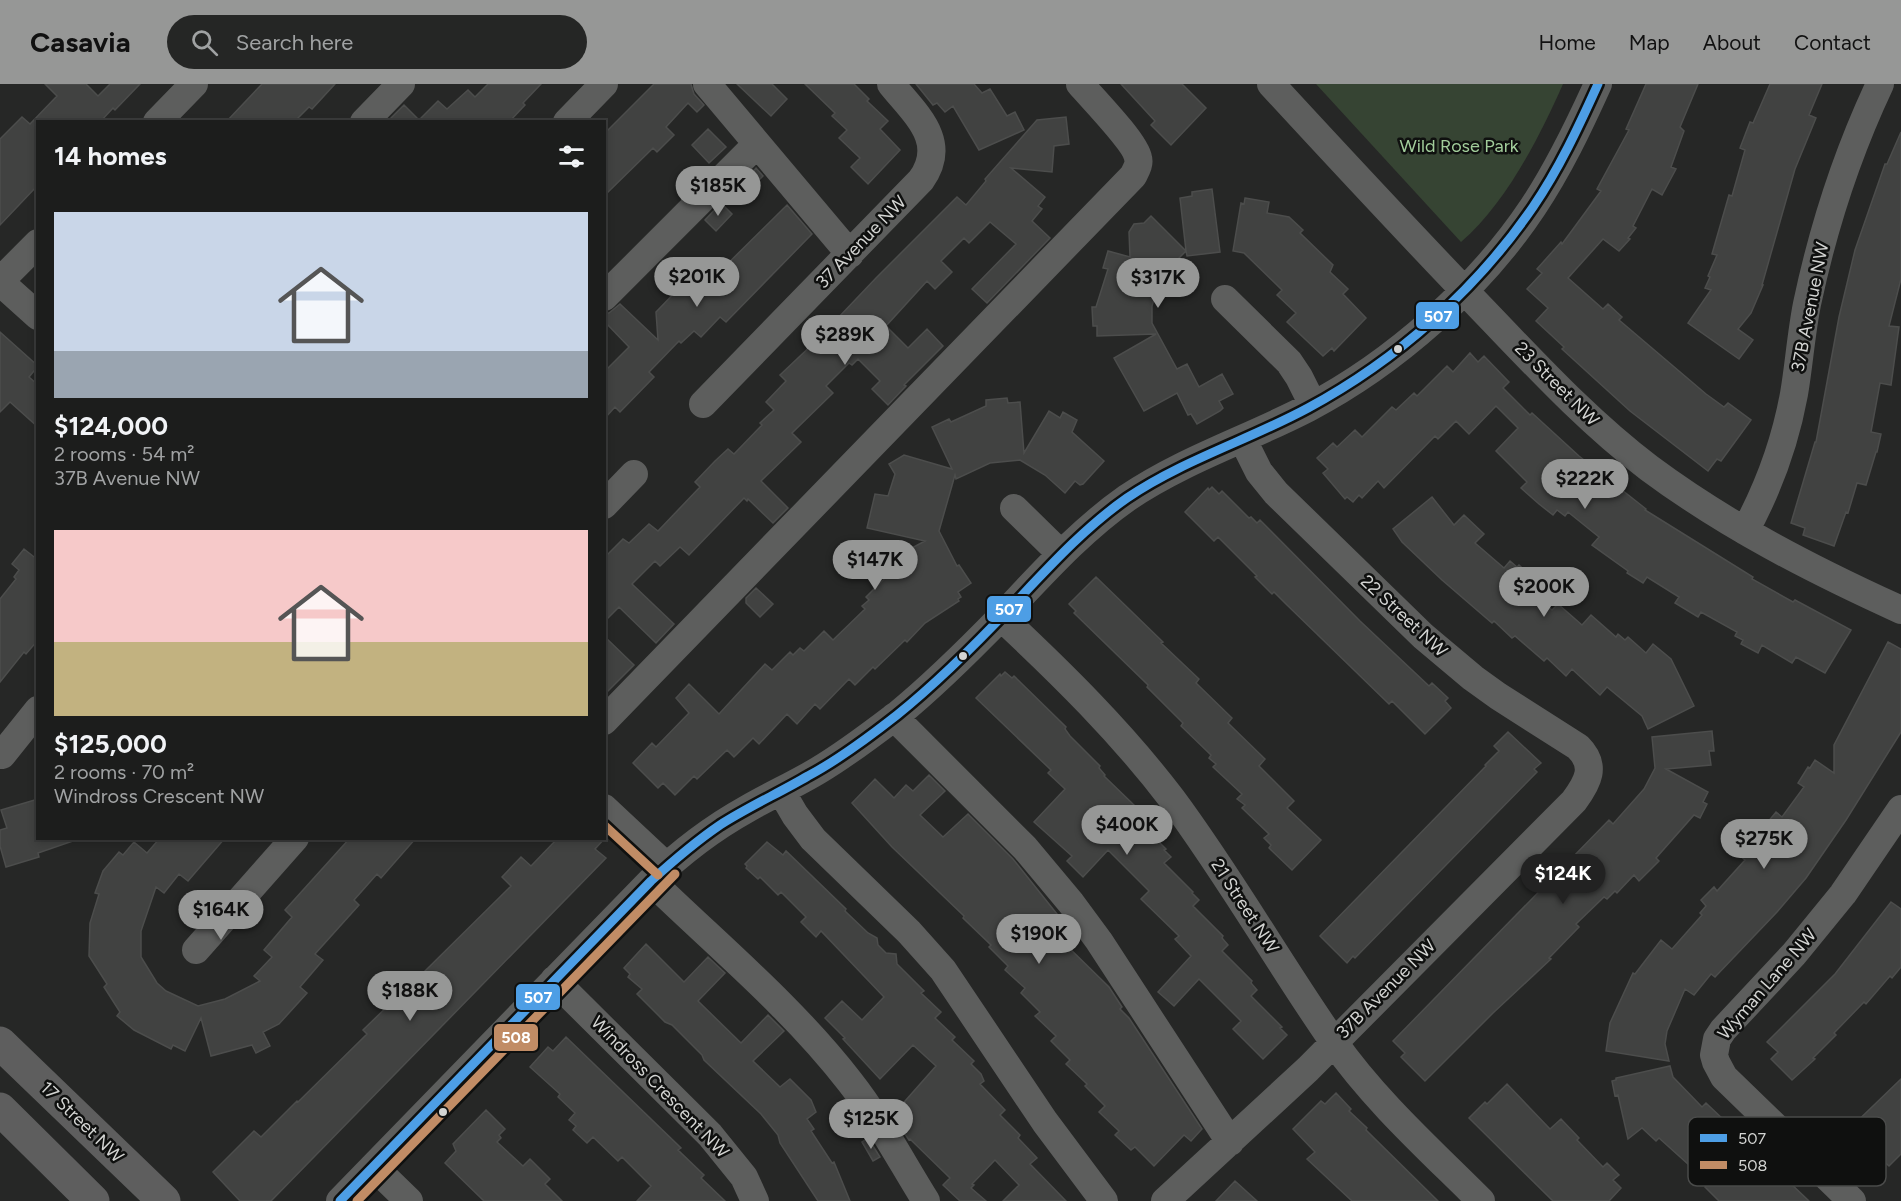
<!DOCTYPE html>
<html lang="en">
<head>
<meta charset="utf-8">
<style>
  :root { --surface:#1c1d1c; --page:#252625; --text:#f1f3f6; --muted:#a0a2a3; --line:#3a3b3b; --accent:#969796 }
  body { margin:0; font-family:Figtree,sans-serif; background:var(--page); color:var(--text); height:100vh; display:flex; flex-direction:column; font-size:22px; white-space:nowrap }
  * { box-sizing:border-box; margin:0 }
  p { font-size:20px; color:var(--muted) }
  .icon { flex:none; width:33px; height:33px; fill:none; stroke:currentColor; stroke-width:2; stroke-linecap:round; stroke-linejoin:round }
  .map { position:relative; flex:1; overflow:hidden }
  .drawer { position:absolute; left:36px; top:36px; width:570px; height:720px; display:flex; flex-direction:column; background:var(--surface); border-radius:0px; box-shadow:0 3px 9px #0003,0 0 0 2px var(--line) }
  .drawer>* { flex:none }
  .price { position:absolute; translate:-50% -51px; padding:0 14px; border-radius:21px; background:var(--accent); color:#111; font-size:20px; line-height:39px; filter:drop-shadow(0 2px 3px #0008) }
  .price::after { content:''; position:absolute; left:50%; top:36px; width:18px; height:14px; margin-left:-9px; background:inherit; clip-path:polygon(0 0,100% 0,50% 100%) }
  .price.on { background:#222; color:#fff }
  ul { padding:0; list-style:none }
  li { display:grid; align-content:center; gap:12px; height:318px; padding:0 18px }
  li span { display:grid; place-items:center; height:186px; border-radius:0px; color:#555 }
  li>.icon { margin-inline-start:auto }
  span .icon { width:108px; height:108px; fill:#fffc; stroke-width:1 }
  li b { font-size:26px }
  h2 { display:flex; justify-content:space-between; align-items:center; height:72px; padding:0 18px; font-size:26px }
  header { display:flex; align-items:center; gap:36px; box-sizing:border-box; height:84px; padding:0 30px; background:var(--accent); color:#111 }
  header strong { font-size:28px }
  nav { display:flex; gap:33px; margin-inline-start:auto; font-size:21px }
  .search { width:420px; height:54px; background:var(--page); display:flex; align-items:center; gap:15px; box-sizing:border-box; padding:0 21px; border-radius:33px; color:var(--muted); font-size:22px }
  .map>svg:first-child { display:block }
  .green { fill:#364433 }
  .building { fill:#414241; stroke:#4c4d4c; stroke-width:1.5 }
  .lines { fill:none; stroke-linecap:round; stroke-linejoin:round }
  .minor { stroke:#5d5e5d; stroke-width:28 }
  .major { stroke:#5e5e5e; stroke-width:33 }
  .bus-1-casing { stroke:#0f100f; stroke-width:14 }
  .bus-2-casing { stroke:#0f100f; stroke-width:14 }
  .bus-1 { stroke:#4d9ee5; stroke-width:9 }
  .bus-2 { stroke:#c18c65; stroke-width:9 }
  .bus-dot { fill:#d3d4d2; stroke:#0f100f; stroke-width:2 }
  .labels { text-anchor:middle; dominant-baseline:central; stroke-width:5; stroke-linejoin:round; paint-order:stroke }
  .park-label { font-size:18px; fill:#a2cd9b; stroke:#0f100f }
  .street-label { font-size:18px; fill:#d3d4d2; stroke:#0f100f }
  .key { fill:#0f100f; stroke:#4a4b4a; stroke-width:1.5 }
  .key-label { font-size:16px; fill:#d3d4d2 }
  .line-badge { stroke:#0f100f; stroke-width:2 }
  .badge-label { font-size:16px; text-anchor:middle; font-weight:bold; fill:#fff }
</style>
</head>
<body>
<header>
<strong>Casavia</strong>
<div class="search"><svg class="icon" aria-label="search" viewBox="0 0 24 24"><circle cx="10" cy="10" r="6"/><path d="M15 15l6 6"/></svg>Search here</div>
<nav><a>Home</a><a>Map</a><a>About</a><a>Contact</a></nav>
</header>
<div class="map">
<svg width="1901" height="1117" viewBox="0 0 1901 1117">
  <rect width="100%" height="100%" fill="#262726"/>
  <path class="green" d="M1316 0H1563C1539 54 1506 119 1461 158Z"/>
  <path class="building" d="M45 0H86L98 12 110 0H140L115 26 113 24 100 38H38V101L0 141V55L22 33 30 40 57 12Z
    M262 0H335L312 25 309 23 294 38H226Z
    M488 0H541L523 19 525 21 509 38 388 37 404 21 419 36 438 17 447 25 468 6 475 13Z
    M654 0H691L694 10 704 21 697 28 688 19 666 43 674 51 657 68 653 64 604 112V50Z
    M737 0H772L787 15 771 32Z
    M805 0H854L869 15 867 17 888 37 880 45 900 66 868 100 851 83 860 74 839 54 847 46 832 32 835 29Z
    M916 0H974L982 9 990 5 1007 32 1015 28 1024 46 979 66 953 22 945 28 937 19 933 21Z
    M1121 0H1182L1206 24 1171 61 1151 41 1155 37Z
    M1646 0H1698L1680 43 1684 47 1671 83 1676 85 1662 111 1652 105 1633 142 1636 144 1628 154 1630 155 1619 167 1603 155 1568 194 1603 225 1608 220 1622 233 1619 236 1706 310 1724 323 1728 319 1751 336 1721 377 1717 375 1708 387 1630 327 1562 265 1564 263 1536 237 1548 224 1527 205 1542 189 1537 185 1561 158 1562 160 1601 107 1597 105 1629 46 1626 45Z
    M1770 0H1822L1809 31 1816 34 1795 85 1762 201H1763L1751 229 1738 245 1753 256 1739 275 1688 239 1711 206 1705 204 1710 193 1708 192 1717 171 1712 170 1729 111 1732 112 1745 66 1740 64 1750 38 1753 39Z
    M1066 33 1069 60 1054 62 1052 88 1011 84 1045 113 1038 122 1042 125 1032 137 1050 154 987 219 972 205 1016 160 990 138 969 159 964 154 941 177 952 188 935 205 927 197 886 242 908 264 927 245 943 262 904 301 906 302 888 321 872 305 880 297 858 275 852 281 849 279 826 302 833 309 792 349 801 358 761 397 788 424 773 439 748 415 747 417 744 414 689 471 680 463 660 482 655 477 632 500 674 540 656 559 619 523 604 538V474L623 455 629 459 649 440 658 447 700 403 695 398 715 377 728 365 734 370 762 341 760 339 774 326 766 318 786 297 780 291 817 256 876 194 957 113 966 121 986 97 985 95 1037 36Z
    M708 45 726 63 709 79 692 61Z
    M1901 48V195L1889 242 1899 243 1891 301 1880 299 1871 348 1881 350 1877 368H1876L1866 401 1857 399 1848 429 1846 428 1834 462 1803 451 1805 444 1791 439 1815 358H1816L1839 233 1855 166 1885 80H1887Z
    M756 84 763 92 751 104 744 97Z
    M1212 105 1220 168 1187 172 1186 167 1161 192 1152 222V239L1177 285 1187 280 1199 303 1222 290 1233 310 1219 317 1223 324 1220 327 1197 340 1191 330 1188 331 1177 309 1144 327 1114 274 1156 250 1097 252V242H1093L1092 223H1096L1108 185 1103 184 1108 167 1130 173 1129 148 1134 140 1144 139 1151 132 1186 167 1180 114 1192 112V108Z
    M1245 114 1269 118 1267 129 1289 133 1303 146 1300 149 1333 181 1330 188 1348 205 1343 210 1366 234 1334 267 1332 264 1323 272 1287 238 1296 229 1277 211 1282 206 1244 169 1233 167 1241 119 1244 120Z
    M721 119 732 130 716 147 705 136Z
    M787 121 812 150 726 238 720 233 701 253 694 247 681 259 679 257 649 288 654 293 620 328 615 323 604 335V288L629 263 604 237V229H609L620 220 658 256 656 228 682 201 694 213Z
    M0 248 38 282 29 293 38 301V343L10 318 0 328Z
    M1470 269 1478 278 1484 272 1509 298 1503 304 1530 331 1532 329 1579 372 1646 425 1645 426 1753 493 1752 495 1793 518 1795 516 1851 546 1825 589 1796 573 1792 579 1762 561 1758 569 1741 560 1743 556 1735 552 1737 548 1701 528 1698 533 1675 519 1679 513 1647 493 1643 499 1627 489 1628 487 1592 461 1599 453 1568 428 1565 432 1557 426 1553 431 1539 420 1521 404 1527 398 1496 367 1518 344 1496 322 1469 350 1456 337 1438 355 1435 352 1384 404 1378 397 1362 414 1359 411 1353 418 1347 413 1345 415 1323 389 1328 385 1317 374 1333 359 1337 363 1355 346 1362 353 1392 323 1396 326 1414 309 1417 312 1447 282 1453 288Z
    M1007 314 1008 319 1020 318 1024 369 1049 327 1060 334 1063 328 1077 336 1072 348 1104 377 1083 400 1080 401 1075 397 1065 409 1045 391 1020 376 990 379 956 395 955 391 939 447 957 482 959 481 971 499 958 508 961 513 958 515 959 517 925 539 907 558 905 556 875 585 873 583 855 601 849 595 820 625 815 620 797 640 787 630 759 660 753 654 734 673 727 666 697 695 694 692 675 711 663 699 658 704 633 679 652 659 656 663 689 629 676 614 689 600 719 630 765 580 772 586 790 568 793 571 800 564 804 567 824 547 833 556 865 525 862 522 869 516 866 513 897 482 893 474 925 457 867 444 875 410 888 412 895 390 889 380 904 371 952 385 932 343 949 335 951 338 986 322V316Z
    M1212 403 1219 410 1222 407 1249 434 1251 433 1257 439 1260 436 1360 537 1429 602 1432 599 1448 614 1445 617 1451 624 1425 650 1392 617 1389 620 1287 521 1274 508 1272 510 1255 493 1257 492 1218 453 1214 457 1185 428 1208 404 1209 406Z
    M1432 413 1454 441 1464 431 1484 450 1475 459 1504 484 1510 477 1517 483 1519 481 1533 494 1526 502 1552 526 1558 520 1582 541 1591 531 1616 553 1618 550 1625 556 1628 553 1646 569 1653 560 1671 575 1694 622 1648 645 1642 632 1607 603 1600 611 1572 585 1566 592 1547 574 1544 577 1515 552 1512 554 1494 537 1492 539 1442 496 1402 458 1393 445Z
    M24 465 38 476V556L26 570 24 568 0 598V515L16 495 14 493 19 486 12 480Z
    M1096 493 1163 558 1161 559 1199 595 1196 599 1232 634 1228 639 1265 675 1259 682 1294 717 1287 724 1321 756 1292 786 1269 764 1271 761 1264 754 1269 750 1242 724 1245 721 1237 715 1242 710 1213 683 1216 680 1209 674 1211 671 1181 642 1183 639 1147 603 1148 601 1074 529 1076 527 1069 520Z
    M756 504 773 520 760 533 746 519V514Z
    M604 552 634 581 604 611Z
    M1888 558 1901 565V648L1846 736 1806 794 1777 828 1715 893 1711 890 1694 911 1685 905 1667 947 1665 960 1669 977 1606 967 1610 939 1633 889 1635 890 1661 856 1672 865 1702 831 1700 829 1706 822 1701 816 1714 803 1717 807 1745 776 1740 772 1776 728 1782 733 1804 703 1798 699 1808 683 1810 684 1815 676 1834 689V661Z
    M1005 588 1012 594 1014 592 1066 643 1065 645 1070 652 1100 682 1099 684 1105 691 1104 692 1135 722 1133 724 1140 731 1136 735 1166 765 1164 766 1171 773 1164 779 1193 808 1192 809 1199 816 1193 822 1223 852 1222 854 1228 861 1222 867 1252 897 1251 899 1257 906 1251 912 1282 943 1280 944 1287 951 1263 975 1233 945 1241 937 1199 895 1174 922 1158 908 1191 872 1175 855 1179 852 1141 815 1149 807 1108 766 1083 793 1067 777 1072 772 1034 738 1065 705 1048 689 1051 686 976 614 1000 590 1001 592Z
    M1712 647 1714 667H1709L1711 681 1666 685 1708 708 1703 718 1707 720 1700 734 1694 731 1656 774 1659 777 1639 797 1634 791 1617 809 1615 807 1607 815 1604 813 1576 840 1579 843 1549 874 1551 875 1493 929 1425 997 1401 973 1405 969 1393 957 1609 736 1613 740 1644 705 1655 684 1652 653Z
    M1508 648 1541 679 1534 685 1537 688 1355 874 1353 872 1347 879 1320 852 1486 682 1485 681 1499 667 1494 662Z
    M929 691 945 707 920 731 943 753 968 730 1013 775 1069 845 1060 855 1109 903 1122 923 1120 925 1129 934 1202 1045 1191 1057 1184 1051 1154 1082 1135 1063 1131 1066 1115 1051 1119 1047 1099 1028 1105 1022 1085 1002 1087 1000 1066 980 1070 976 1051 957 1056 952 1035 932 1040 928 1021 909 1025 904 1005 886 1008 882 989 863 991 861 963 834 964 832 892 763 852 719 875 695 894 714 906 701 913 707Z
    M38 715V754H73V757L38 769 39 773 6 783 0 762V746L7 744 1 726Z
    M160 754H225L188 797 179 790 164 809 156 803 141 847V873L157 899 166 907 198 922 225 915 260 897 254 892 272 873 264 866 292 833 285 826 350 754H416L381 794 377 790 354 816 359 821 315 870 323 876 300 903 307 909 279 940 263 948 270 962 256 969 252 961 211 972 201 934 185 967 173 961 171 965 134 946 117 932 120 928 104 903 107 900 89 872 90 839 99 810 95 809 103 787 119 768 123 771 134 758 147 769Z
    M558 754H605L595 765 606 774 271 1117H240L213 1088 254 1047 261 1053 297 1017 298 1018 367 950 363 946 395 915 401 921 427 893 423 889 511 802 502 793 521 773 531 782Z
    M767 758 783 771 786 767 846 825 845 827 868 849 877 854 878 861 886 869 896 870 897 880 924 907 921 909 941 928 935 934 955 953 952 956 974 977 971 980 981 990 984 997 980 1000 1005 1026 1000 1031 1020 1051 1018 1054 1037 1074 1030 1080 1066 1117H1003L1019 1101 995 1076 972 1100 974 1101 971 1104 986 1117H960L943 1101 950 1094 910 1055 909 1056 897 1038 906 1033 898 1025 936 982 913 961 880 995 843 955 845 954 825 934 842 917 862 936 884 913 821 847 816 853 801 838 806 833 781 808 778 811 760 793 758 795 746 784 747 782 745 780Z
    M1891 818 1901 825V883L1892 894 1890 892 1866 920 1864 918 1834 949 1836 951 1813 974 1815 975 1792 996 1771 975 1778 968 1767 958 1835 890Z
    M646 860 684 898 708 873 725 889 698 917 741 959 768 931 784 947 753 977 780 1003 790 995 811 1016 816 1028 807 1035 814 1045 811 1047 832 1079 834 1078 850 1117H818L780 1059 778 1051 761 1030 704 976 702 971 672 941 665 938 637 910 642 905 628 893 630 890 624 884Z
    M566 953 681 1064 678 1066 704 1091 701 1094 725 1117H637L651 1102 622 1073 618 1077 593 1053 587 1059 573 1046 576 1042 569 1036 575 1029 558 1013 560 1010 530 983 548 963 553 967Z
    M1670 982 1673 993 1702 1023 1706 1019 1809 1117H1719L1705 1103 1709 1099 1659 1054 1656 1057 1642 1044 1628 1055 1618 1011 1615 1012 1612 997 1616 996V994Z
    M1901 995V1070L1889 1082 1879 1073 1875 1078 1845 1049Z
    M1507 1000 1550 1045 1561 1035 1579 1054 1577 1056 1603 1083 1607 1079 1619 1091 1613 1096 1621 1104 1609 1117H1553L1469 1034 1485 1018 1487 1020Z
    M1336 1009 1351 1025 1349 1027 1367 1044 1366 1046 1438 1117H1352L1307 1075 1315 1068 1293 1045 1321 1017 1325 1020Z
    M486 1026 505 1045 499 1051 501 1054 497 1058 523 1082 530 1075 550 1095 545 1100 562 1117H484L445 1079 456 1067 453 1060Z
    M868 1054 880 1073 873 1077 862 1058Z
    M1235 1097 1257 1117H1216Z"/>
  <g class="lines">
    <path class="minor" d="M707 0 850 170
      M1271 0C1341 76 1411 151 1482 225 1535 280 1587 337 1649 384 1727 442 1813 486 1901 526
      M157 38 194 0
      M364 38 401 0
      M567 38 604 0
      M0 197 38 159
      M0 198 38 232
      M604 213 757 60
      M1225 215 1289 278 1299 293 1313 321
      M703 320 921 96C949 57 915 30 891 0
      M604 421 634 390
      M1014 424 1061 470
      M1745 447C1769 403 1785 359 1794 310 1799 281 1801 250 1807 220 1823 144 1847 70 1880 0
      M1001 533C1062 590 1121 648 1172 715 1230 793 1278 878 1333 957 1375 1017 1430 1066 1481 1117
      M894 633 1025 764 1071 819 1099 857 1230 1058
      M604 637 1133 92C1136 86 1140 80 1138 74 1136 59 1092 14 1080 0
      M2 671 38 626
      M781 707 795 731 813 755 909 848 943 886 1045 1038 1104 1117
      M604 724 666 782
      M651 797C718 862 792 923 850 998 879 1035 901 1077 926 1117
      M196 866 295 754
      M554 896 710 1051 744 1093 755 1117
      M374 1083 409 1117
      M340 1117 651 797C680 769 711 745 747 725 771 711 796 700 819 686 846 670 872 650 897 631 935 600 969 566 1003 531 1042 490 1080 447 1127 414 1183 376 1248 355 1308 324 1394 279 1480 203 1533 123 1559 84 1579 42 1598 0
      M1165 1117 1308 985 1574 717C1588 698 1597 682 1578 663L1498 612 1473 594 1423 552 1276 409 1259 388 1243 356
      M1852 1117 1724 993 1716 978 1714 971 1717 955 1723 946 1794 870 1843 810 1901 725"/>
    <path class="major" d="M0 959 164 1117
      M0 1025 93 1117"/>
    <g class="bus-1-casing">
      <path id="bus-1" d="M340 1117 651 797C673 777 695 758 720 741 748 723 779 709 808 692 840 675 869 653 897 631 938 598 976 560 1012 522 1048 484 1084 444 1127 414 1183 376 1249 356 1308 324 1397 276 1476 206 1533 123 1559 85 1579 42 1598 0"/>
    </g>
    <g class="bus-2-casing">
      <path id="bus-2" d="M604 741 658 791
        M357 1117 675 790"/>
    </g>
    <use href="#bus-1" class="bus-1"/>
    <use href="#bus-2" class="bus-2"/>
  </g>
  <g class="bus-dot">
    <circle cx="1398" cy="265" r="5"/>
    <circle cx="963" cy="572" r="5"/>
    <circle cx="443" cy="1028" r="5"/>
  </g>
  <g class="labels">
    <g class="park-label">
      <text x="1459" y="62">Wild Rose Park</text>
    </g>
    <g class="street-label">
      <text transform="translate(861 158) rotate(-46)">37 Avenue NW</text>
      <text transform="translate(1810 223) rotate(-79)">37B Avenue NW</text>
      <text transform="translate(1557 300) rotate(45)">23 Street NW</text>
      <text transform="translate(1404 532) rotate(43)">22 Street NW</text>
      <text transform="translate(1245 822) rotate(57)">21 Street NW</text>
      <text transform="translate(1767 900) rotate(-49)">Wyman Lane NW</text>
      <text transform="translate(1386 905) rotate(-45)">37B Avenue NW</text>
      <text transform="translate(660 1003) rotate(46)">Windross Crescent NW</text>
      <text transform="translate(82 1038) rotate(44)">17 Street NW</text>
    </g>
  </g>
  <rect x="1688" y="1033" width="198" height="69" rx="9" class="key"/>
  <rect x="1700" y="1050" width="27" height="8" fill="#4d9ee5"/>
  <rect x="1700" y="1077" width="27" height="8" fill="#c18c65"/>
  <g class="key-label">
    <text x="1738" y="1060">507</text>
    <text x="1738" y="1087">508</text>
  </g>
  <g class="line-badge">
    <rect x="1415" y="217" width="45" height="29" rx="6" fill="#4d9ee5"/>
    <rect x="986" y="511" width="46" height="28" rx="6" fill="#4d9ee5"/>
    <rect x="515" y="899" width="46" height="28" rx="6" fill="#4d9ee5"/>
    <rect x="493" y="939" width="46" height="29" rx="6" fill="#c18c65"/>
  </g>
  <g class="badge-label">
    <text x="1438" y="238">507</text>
    <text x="1009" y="531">507</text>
    <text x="538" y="919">507</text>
    <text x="516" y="959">508</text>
  </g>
</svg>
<b class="price" style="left:718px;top:133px">$185K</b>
<b class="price" style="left:697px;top:224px">$201K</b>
<b class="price" style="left:1158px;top:225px">$317K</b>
<b class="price" style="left:845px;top:282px">$289K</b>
<b class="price" style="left:1585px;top:426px">$222K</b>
<b class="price" style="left:875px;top:507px">$147K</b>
<b class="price" style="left:1544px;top:534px">$200K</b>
<b class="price" style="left:1127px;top:772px">$400K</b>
<b class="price" style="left:1764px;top:786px">$275K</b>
<b class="price on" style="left:1563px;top:821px">$124K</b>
<b class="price" style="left:221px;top:857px">$164K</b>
<b class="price" style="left:1039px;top:881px">$190K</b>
<b class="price" style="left:410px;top:938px">$188K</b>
<b class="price" style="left:871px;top:1066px">$125K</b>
<section class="drawer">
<h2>14 homes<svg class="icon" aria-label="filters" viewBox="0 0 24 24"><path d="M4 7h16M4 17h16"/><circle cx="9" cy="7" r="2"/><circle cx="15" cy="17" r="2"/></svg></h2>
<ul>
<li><span style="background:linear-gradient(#c9d6e8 75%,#9aa5b1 0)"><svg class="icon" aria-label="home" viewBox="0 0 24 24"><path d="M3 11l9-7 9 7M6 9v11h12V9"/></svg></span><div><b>$124,000</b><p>2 rooms · 54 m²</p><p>37B Avenue NW</p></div></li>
<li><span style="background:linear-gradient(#f6c9c9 60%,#c2b280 0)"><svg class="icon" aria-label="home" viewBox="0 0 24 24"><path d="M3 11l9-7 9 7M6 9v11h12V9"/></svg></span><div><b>$125,000</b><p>2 rooms · 70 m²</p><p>Windross Crescent NW</p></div></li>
</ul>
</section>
</div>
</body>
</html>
